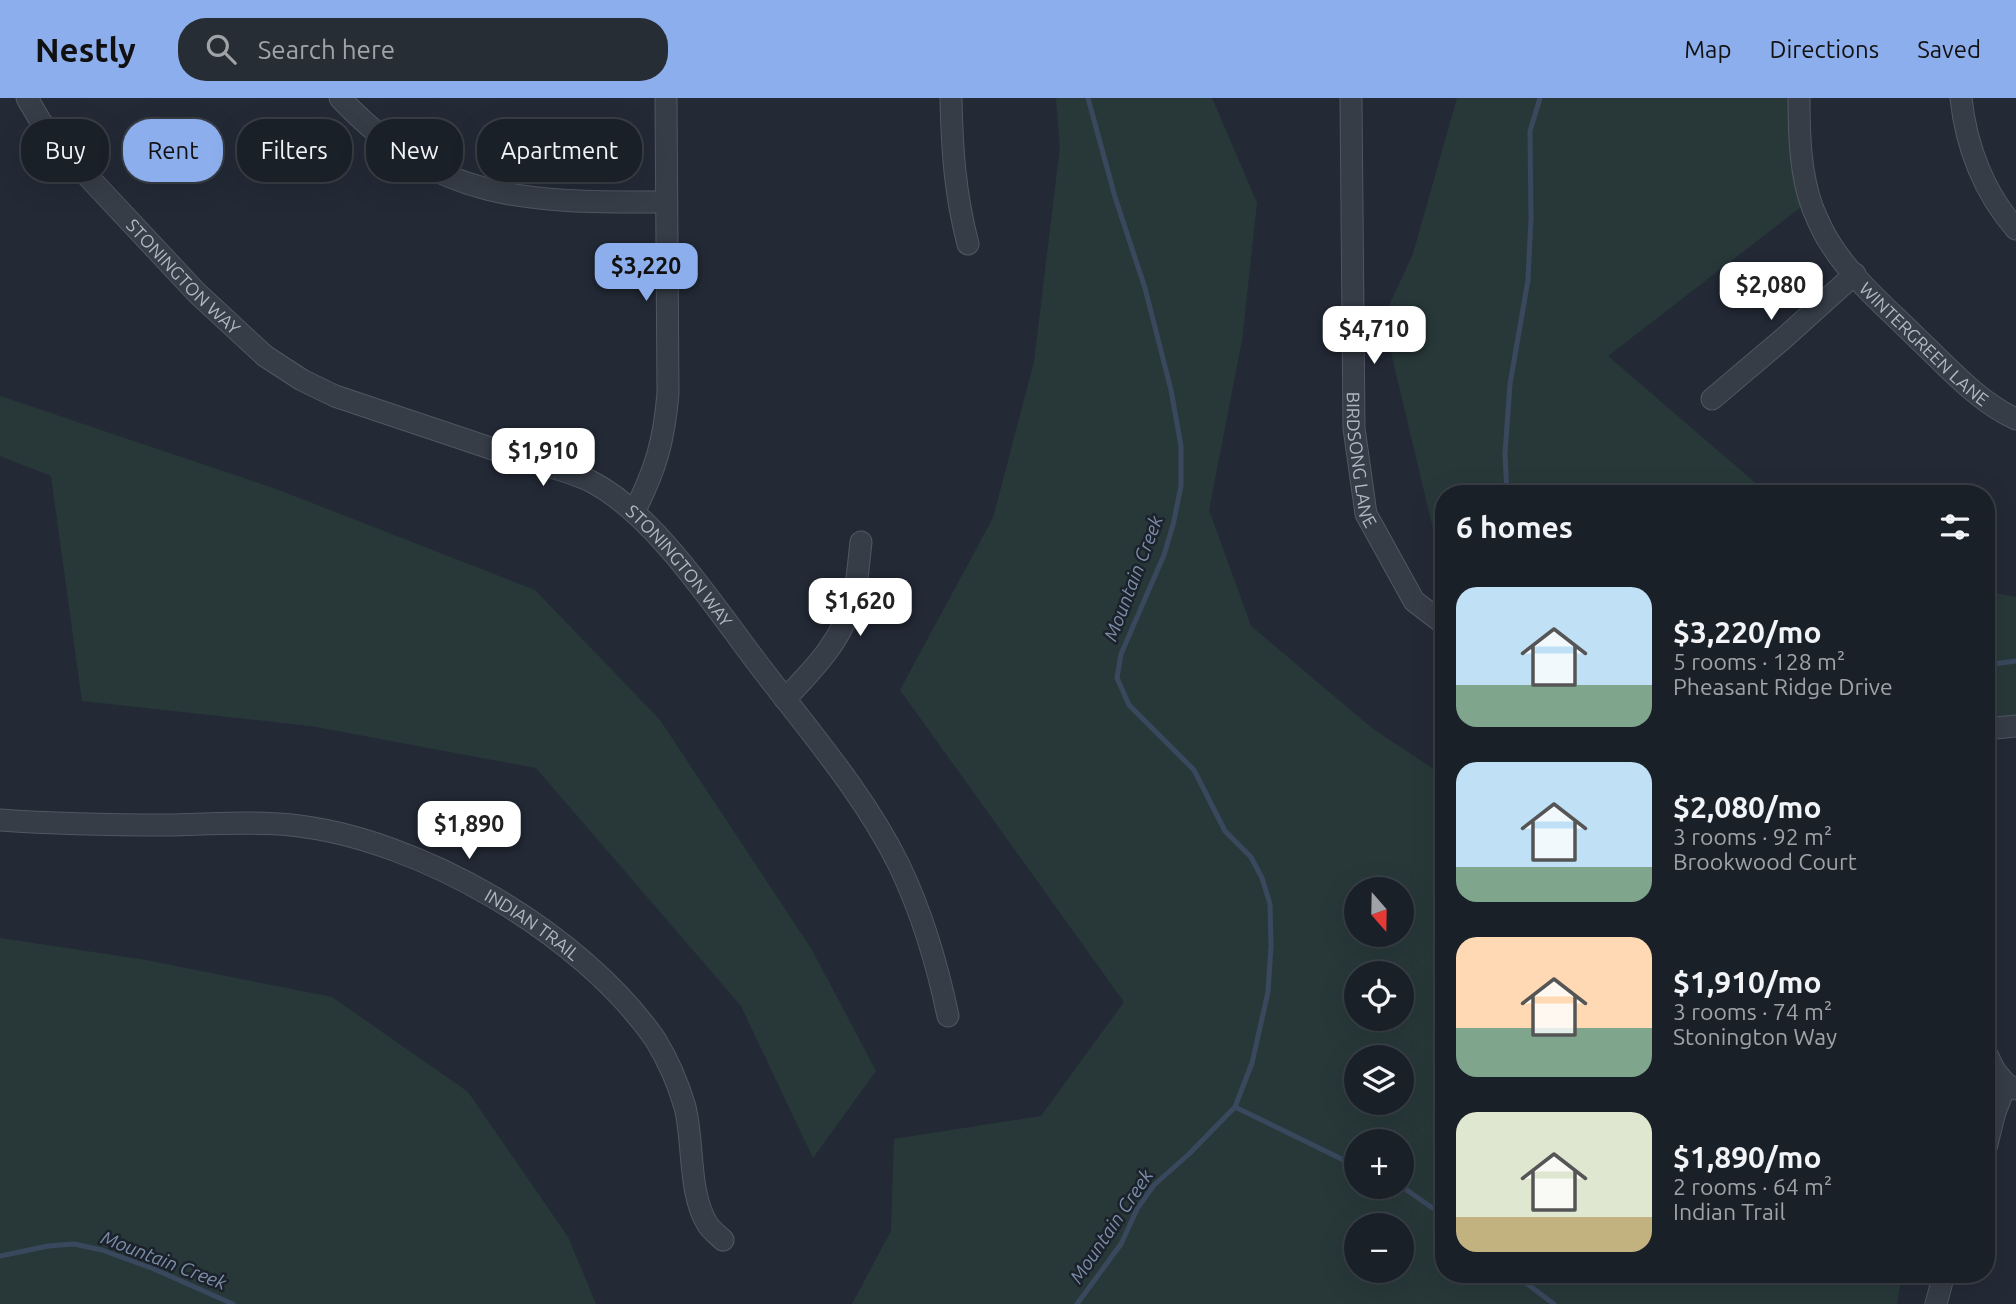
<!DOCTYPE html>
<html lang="en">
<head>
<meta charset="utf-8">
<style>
  :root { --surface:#1a2028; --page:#272d34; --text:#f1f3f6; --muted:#9fa3a8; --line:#383e45; --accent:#8daeec }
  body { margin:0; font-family:Ubuntu,sans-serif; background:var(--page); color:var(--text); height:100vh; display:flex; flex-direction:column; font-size:26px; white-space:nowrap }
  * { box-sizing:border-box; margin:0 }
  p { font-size:23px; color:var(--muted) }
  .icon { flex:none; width:38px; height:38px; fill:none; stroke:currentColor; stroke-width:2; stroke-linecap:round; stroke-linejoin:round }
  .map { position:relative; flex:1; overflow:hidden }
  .panel { position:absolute; left:1435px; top:387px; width:560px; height:798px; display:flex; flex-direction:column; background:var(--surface); border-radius:28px; box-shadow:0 7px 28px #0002,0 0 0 2px var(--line) }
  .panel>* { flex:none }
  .guide { position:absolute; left:21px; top:21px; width:665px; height:63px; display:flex; gap:14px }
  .needle { width:46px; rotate:160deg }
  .controls { position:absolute; left:1344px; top:779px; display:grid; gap:14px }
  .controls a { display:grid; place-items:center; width:70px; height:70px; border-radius:50%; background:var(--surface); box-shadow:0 7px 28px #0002,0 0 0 2px var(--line); font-size:35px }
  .price { position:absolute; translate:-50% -60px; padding:0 16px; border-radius:14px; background:#fff; color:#222; font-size:23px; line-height:46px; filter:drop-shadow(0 2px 4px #0008) }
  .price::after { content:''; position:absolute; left:50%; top:42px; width:21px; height:16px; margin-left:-10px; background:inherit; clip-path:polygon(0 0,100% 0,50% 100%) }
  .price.on { background:var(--accent); color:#111 }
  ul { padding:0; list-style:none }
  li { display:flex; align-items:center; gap:21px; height:175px; padding:0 21px }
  li span { display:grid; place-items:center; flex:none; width:196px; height:140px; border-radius:21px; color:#555 }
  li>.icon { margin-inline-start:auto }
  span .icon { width:84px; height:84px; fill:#fffc; stroke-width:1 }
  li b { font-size:30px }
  h2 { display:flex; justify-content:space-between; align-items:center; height:84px; padding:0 21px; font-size:30px }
  .tag { padding:0 24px; border-radius:28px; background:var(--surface); box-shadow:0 7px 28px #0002,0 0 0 2px var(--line); font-size:24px; line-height:63px }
  .tag.on { background:var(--accent); color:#111 }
  header { display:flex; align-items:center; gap:42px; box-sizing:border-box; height:98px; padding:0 35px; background:var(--accent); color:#111 }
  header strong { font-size:33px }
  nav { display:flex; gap:38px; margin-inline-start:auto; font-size:24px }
  .search { width:490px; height:63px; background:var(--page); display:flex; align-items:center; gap:18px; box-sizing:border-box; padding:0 24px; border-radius:28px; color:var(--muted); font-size:26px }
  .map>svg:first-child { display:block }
  .green { fill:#283839; fill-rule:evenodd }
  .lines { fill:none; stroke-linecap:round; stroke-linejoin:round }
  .stream { stroke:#3a485e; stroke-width:5 }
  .minor-casing { stroke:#515762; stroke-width:23 }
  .minor { stroke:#363d47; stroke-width:21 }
  .labels { text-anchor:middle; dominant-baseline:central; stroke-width:5; stroke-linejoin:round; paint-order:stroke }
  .street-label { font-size:18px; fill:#b1b7c3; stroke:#1c222b }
  .water-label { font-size:19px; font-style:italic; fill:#7c8ea9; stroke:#1c222b }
</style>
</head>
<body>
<header>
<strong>Nestly</strong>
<div class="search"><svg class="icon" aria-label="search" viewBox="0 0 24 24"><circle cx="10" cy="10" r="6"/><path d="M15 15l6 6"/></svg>Search here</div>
<nav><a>Map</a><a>Directions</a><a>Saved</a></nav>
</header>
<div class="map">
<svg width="2016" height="1206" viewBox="0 0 2016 1206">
  <rect width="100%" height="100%" fill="#232a36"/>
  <path class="green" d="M1056 0H1212L1257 105 1242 242 1209 412 1251 528 1373 631 1444 678V1176H1902L1897 1206H852L891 1133 894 1041 1041 1018 1124 904 900 592 993 420 1034 264 1060 49ZM1356 791H1402V836H1356ZM1356 875H1402V920H1356ZM1356 959H1402V1004H1356ZM1356 1043H1402V1088H1356ZM1356 1127H1402V1172H1356Z
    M1457 0H1790L1810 102 1608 258 1767 395 1444 396V477L1389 246 1387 212 1413 156Z
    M0 298 276 391 535 492 660 622 812 852 876 973 813 1060 741 908 536 670 311 628 82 603 51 378 0 358Z
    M1986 493 2016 499V630L1986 631Z
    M0 840 146 862 332 899 468 994 568 1139 596 1206H0Z"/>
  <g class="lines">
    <path class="stream" d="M1507 396 1505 356 1510 286 1528 182 1531 120 1530 33 1540 0
      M1986 567 2016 563
      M1235 1009 1356 1068
      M1401 1088 1444 1118
      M0 1158 48 1148 74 1146 102 1152 154 1171 233 1206
      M1514 1176 1554 1206
      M1077 1206 1121 1146 1137 1111 1154 1087 1189 1056 1235 1009 1252 965 1268 894 1271 848 1270 806 1262 780 1251 759 1225 733 1194 672 1129 607 1117 580 1121 556 1164 457 1173 427 1181 388V348L1171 292 1145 190 1115 99 1088 0"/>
    <g class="minor-casing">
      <g id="minor">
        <path id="s1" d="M27 0 41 24 79 69 197 195 265 258 302 282 335 298C394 318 453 338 511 357 536 366 569 372 592 384 656 417 718 514 762 571 810 634 864 696 899 767 922 815 937 865 948 918"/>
        <path d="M340 0C440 106 531 104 666 104"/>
        <path d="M951 0C952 52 955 96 968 146"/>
        <path id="s2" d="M1799 0C1799 36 1800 77 1813 111 1818 123 1823 135 1830 145 1852 181 1887 210 1917 240 1947 268 1978 304 2016 321"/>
        <path d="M1961 0C1966 48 1984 95 2016 131"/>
        <path id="s3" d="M1351 2 1354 330 1366 416 1414 503 1444 526"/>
        <path d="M1712 301 1784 240 1855 176"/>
        <path d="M634 414C656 371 664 343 668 295L666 0"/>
        <path d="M785 601C816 569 846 538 855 493 858 477 859 460 861 444"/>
        <path d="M1986 631 2016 628"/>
        <path id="s4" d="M0 722C56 726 113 727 169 727 209 726 251 723 291 727 419 740 581 835 655 941 668 962 678 985 685 1009 694 1045 688 1096 708 1127 712 1133 718 1137 723 1142"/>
        <path d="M1986 955 1995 973 2006 986"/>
        <path d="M1986 1050 1995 1014 2006 986 2016 991"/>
        <path d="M1936 1206 1944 1176"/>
      </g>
    </g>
    <use href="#minor" class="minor"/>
  </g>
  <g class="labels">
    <g class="street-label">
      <text stroke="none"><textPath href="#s1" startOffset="238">STONINGTON WAY</textPath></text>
      <text stroke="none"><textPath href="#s2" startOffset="289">WINTERGREEN LANE</textPath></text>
      <text stroke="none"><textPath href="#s3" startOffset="360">BIRDSONG LANE</textPath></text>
      <text stroke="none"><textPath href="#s1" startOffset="826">STONINGTON WAY</textPath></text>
      <text stroke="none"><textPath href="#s4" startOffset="555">INDIAN TRAIL</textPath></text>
    </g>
    <g class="water-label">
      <text transform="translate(1133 480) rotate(-69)">Mountain Creek</text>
      <text transform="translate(1111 1128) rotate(-56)">Mountain Creek</text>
      <text transform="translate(164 1162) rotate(21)">Mountain Creek</text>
    </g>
  </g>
</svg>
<div class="controls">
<a><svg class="needle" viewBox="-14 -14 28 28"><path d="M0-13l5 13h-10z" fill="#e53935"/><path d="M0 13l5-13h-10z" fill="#9fa3a8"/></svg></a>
<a><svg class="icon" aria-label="locate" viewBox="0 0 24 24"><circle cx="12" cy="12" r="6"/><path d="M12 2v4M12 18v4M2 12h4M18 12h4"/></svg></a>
<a><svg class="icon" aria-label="layers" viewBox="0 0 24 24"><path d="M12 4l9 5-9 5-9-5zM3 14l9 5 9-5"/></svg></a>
<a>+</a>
<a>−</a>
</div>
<b class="price on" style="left:646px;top:205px">$3,220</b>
<b class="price" style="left:1771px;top:224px">$2,080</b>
<b class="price" style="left:1374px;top:268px">$4,710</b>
<b class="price" style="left:543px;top:390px">$1,910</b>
<b class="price" style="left:860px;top:540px">$1,620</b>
<b class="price" style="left:469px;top:763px">$1,890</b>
<div class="guide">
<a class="tag">Buy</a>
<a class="tag on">Rent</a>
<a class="tag">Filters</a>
<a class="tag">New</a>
<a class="tag">Apartment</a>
</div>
<section class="panel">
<h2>6 homes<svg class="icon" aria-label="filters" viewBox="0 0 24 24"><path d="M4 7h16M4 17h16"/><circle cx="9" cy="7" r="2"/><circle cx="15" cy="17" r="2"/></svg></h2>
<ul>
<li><span style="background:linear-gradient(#bfe0f5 70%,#7fa58c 0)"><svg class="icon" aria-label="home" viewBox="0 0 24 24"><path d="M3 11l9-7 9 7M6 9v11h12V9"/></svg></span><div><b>$3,220/mo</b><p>5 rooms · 128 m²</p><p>Pheasant Ridge Drive</p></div></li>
<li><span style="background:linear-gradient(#bfe0f5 75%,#7fa58c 0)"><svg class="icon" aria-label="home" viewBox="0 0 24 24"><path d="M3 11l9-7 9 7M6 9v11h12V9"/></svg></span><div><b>$2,080/mo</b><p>3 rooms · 92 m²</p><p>Brookwood Court</p></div></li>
<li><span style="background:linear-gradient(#ffd9b3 65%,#7fa58c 0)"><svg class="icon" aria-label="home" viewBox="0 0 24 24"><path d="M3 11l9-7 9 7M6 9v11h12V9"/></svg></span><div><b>$1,910/mo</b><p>3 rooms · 74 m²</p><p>Stonington Way</p></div></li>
<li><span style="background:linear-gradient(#dfe7d0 75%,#c2b280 0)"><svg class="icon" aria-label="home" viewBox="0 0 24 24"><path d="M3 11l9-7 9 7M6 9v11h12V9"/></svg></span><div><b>$1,890/mo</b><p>2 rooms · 64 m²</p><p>Indian Trail</p></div></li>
</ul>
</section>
</div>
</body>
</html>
